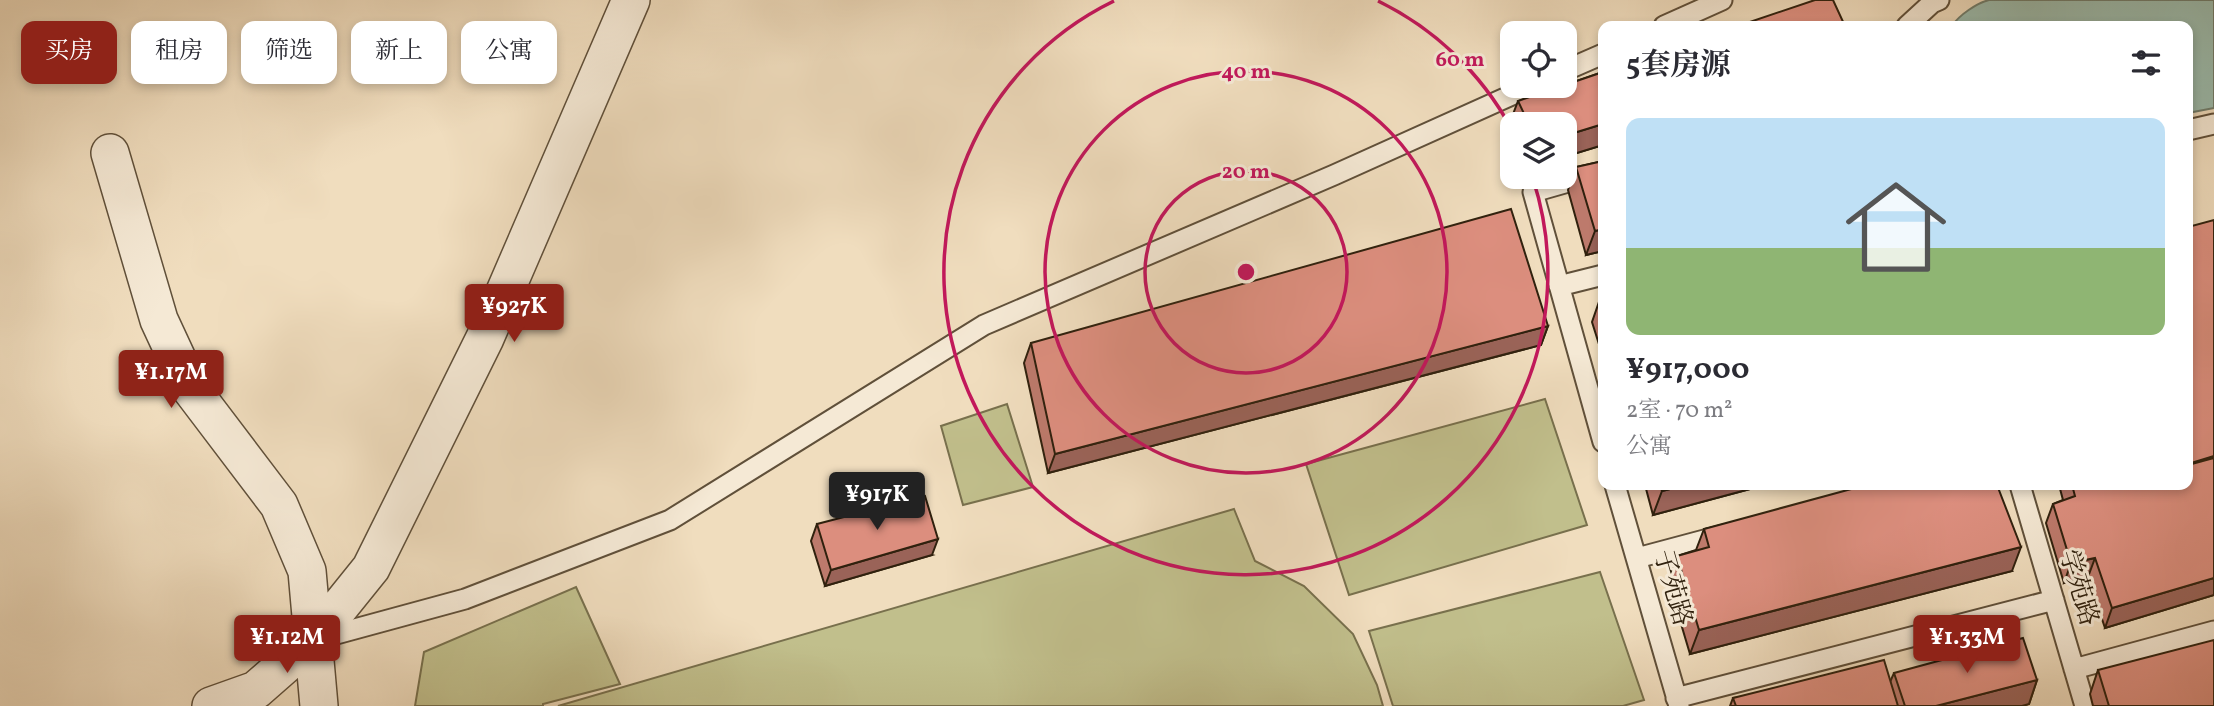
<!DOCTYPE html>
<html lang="zh">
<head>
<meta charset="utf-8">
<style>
  :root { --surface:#fff; --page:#f2f2f3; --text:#2b2b33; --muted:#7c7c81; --accent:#8f2418 }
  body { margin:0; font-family:Vollkorn,"Noto Serif SC",serif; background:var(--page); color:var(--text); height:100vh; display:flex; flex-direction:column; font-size:26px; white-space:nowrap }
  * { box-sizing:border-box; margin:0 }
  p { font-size:23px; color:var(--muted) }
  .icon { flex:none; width:38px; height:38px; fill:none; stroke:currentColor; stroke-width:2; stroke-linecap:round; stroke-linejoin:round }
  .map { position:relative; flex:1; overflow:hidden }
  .details { position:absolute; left:1598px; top:21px; width:595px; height:469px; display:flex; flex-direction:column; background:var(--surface); border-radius:14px; box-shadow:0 4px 10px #0003 }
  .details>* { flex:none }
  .hud { position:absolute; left:21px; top:21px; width:665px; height:63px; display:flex; gap:14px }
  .controls { position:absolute; left:1500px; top:21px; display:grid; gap:14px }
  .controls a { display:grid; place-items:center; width:77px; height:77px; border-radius:14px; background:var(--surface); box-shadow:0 4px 10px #0003; font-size:35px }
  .price { position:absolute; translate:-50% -60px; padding:0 16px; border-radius:7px; background:var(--accent); color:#fff; font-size:23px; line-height:46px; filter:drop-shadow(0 2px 4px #0008) }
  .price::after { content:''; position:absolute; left:50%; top:42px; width:21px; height:16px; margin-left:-10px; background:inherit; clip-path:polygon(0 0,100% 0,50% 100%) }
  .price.selected { background:#222; color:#fff }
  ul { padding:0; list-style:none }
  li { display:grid; align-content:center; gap:14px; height:371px; padding:0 28px }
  li span { display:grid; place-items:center; height:217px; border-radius:14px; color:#555 }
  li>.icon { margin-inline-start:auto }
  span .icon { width:126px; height:126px; fill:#fffc; stroke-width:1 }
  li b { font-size:30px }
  h2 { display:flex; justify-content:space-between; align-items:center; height:84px; padding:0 28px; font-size:30px }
  .chip { padding:0 24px; border-radius:14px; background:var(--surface); box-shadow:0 4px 10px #0003; font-size:24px; line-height:63px }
  .chip.selected { background:var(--accent); color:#fff }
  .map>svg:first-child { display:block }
  .green { fill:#c1bf8c; stroke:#78704d; stroke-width:2 }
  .water { fill:#9bbcae; stroke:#707e6e; stroke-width:2 }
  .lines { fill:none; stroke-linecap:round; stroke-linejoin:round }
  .lane-casing { stroke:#60503a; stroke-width:23 }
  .street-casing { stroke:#60503a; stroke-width:40 }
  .lane { stroke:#f5e9d5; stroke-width:19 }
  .street { stroke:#f5e9d5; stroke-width:37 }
  .wall { fill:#bd7a6c; stroke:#30210e; stroke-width:2 }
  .shaded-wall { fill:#9a6358; stroke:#30210e; stroke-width:2 }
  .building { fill:#dc8e7e; stroke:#30210e; stroke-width:2 }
  .ring { fill:none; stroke:#c2185b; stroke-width:3.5 }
  .labels { text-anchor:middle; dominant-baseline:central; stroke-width:6; stroke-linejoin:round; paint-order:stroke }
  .street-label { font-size:26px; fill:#30210e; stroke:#f5e9d5 }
  .centre { fill:#c2185b; stroke:#f5e9d5; stroke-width:3.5 }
  .ring-label { font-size:21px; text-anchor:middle; font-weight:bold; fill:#c2185b; stroke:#f5e9d5; stroke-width:6; stroke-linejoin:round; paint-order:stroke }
</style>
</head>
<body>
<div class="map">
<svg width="2214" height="706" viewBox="0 0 2214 706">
  <rect width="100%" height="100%" fill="#f0ddbe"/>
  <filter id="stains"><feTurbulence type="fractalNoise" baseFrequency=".00286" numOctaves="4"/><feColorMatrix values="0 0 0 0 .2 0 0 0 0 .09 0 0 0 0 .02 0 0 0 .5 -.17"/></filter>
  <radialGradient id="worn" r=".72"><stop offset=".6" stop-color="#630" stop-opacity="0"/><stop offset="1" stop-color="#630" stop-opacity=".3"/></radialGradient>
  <path class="green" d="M1545 399 1587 525 1349 595 1306 464Z
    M1007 404 1033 487 963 505 941 426Z
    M1234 509 1255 561 1304 586 1353 634 1377 685 1383 706H558Z
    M1600 572 1644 700 1623 706H1393L1369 631Z
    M576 587 620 684 543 704V706H415L424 652Z"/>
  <path class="water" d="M1989 0H2214V108L2188 113V26H1952C1959 15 1977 3 1989 0Z"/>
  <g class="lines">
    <g class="lane-casing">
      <path id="lane" d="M1664 26 1722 0
        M1907 26 1932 3 1939 0
        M1564 71 1603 54
        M2188 130 2214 124
        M1603 172 1533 192 1603 442
        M1559 286 1603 275
        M1615 485 1679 706
        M2020 485 2085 706
        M1637 558 1723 535
        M318 639 465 599 670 520 984 325 1334 175 1532 86
        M2074 669 2214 631
        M1676 698 2054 600"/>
    </g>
    <g class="street-casing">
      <path id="street" d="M110 153 159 320 191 389 279 505 307 571 319 706
        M211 706 256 690 313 640 371 568 485 338 631 0"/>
    </g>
    <use href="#lane" class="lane"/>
    <use href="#street" class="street"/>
  </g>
  <path class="wall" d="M1603 72V145L1564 157V124H1512V130L1509 125 1518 101Z
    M1603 161V251L1586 255 1568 190 1576 167Z
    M1603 297V357L1592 322 1600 299Z
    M1548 326 1541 345 1048 473 1024 363 1031 343Z
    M1645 485H1765L1653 515Z
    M2059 485H2188L2214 595 2105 628 2088 577 2064 583 2046 523 2053 504 2063 500Z
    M1908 487 2012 571 1690 654 1668 580 1677 556 1696 550 1704 529Z
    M817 524 932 555 825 586 811 541Z
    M2098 670 2214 706H2093L2090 694Z
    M1894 673 2037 680 2029 704 2022 706H1730L1733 698 1890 682Z"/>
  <path class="shaded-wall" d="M1603 124V145L1564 157V136Z
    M1603 229V251L1586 255 1595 231Z
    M1548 326 1541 345 1048 473 1055 454Z
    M1686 485H1765L1653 515 1662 491Z
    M938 539 932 555 825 586 831 570Z
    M2021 547 2012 571 1690 654 1699 630Z
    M2095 558 2088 577 2064 583 2071 563Z
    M2214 578V595L2105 628 2112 608Z
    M2037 680 2029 704 2022 706H1936Z"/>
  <path class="building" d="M1815 0H1833L1845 26H1738Z
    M1603 72V124L1564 136V124H1529L1518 101Z
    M1603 161V229L1595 231 1576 167Z
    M1511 209 1548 326 1055 454 1031 343Z
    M2214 220V456L2188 464V227Z
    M2214 458V578L2112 608 2095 558 2071 563 2053 504 2075 496 2072 485H2188V465Z
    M1660 485H1686L1662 491Z
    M1866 485H1907L1908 487 1916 485H1997L2021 547 1699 630 1677 556 1709 547 1704 529Z
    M925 496 938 539 831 570 817 524Z
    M2023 638 2037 680 1936 706H1905L1894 673Z
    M2214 640V706H2109L2098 670Z
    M1884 660 1898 706H1736L1733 698Z"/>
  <g class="ring">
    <circle cx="1246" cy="272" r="101"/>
    <circle cx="1246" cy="272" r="201"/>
    <path d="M1378 1A302 302 0 0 1 1511 128M1533 179A302 302 0 1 1 1114 1"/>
  </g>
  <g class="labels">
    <g class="street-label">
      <text transform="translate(1672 588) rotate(74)">子苑路</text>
      <text transform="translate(2078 588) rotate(73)">学苑路</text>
    </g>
  </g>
  <circle cx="1246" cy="272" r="10" class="centre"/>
  <g class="ring-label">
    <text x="1460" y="66">60 m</text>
    <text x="1246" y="78">40 m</text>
    <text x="1246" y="178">20 m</text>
  </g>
  <rect width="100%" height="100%" filter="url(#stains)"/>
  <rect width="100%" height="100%" fill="url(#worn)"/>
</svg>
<div class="controls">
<a><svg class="icon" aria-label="locate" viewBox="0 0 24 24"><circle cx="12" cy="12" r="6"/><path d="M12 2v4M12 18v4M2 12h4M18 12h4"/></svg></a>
<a><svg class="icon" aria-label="layers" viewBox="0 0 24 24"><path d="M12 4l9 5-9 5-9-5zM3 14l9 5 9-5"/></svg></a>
</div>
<b class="price" style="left:514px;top:344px">¥927K</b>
<b class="price" style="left:171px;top:410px">¥1.17M</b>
<b class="price selected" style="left:877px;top:532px">¥917K</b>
<b class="price" style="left:287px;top:675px">¥1.12M</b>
<b class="price" style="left:1967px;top:675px">¥1.33M</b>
<div class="hud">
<a class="chip selected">买房</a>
<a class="chip">租房</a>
<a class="chip">筛选</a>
<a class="chip">新上</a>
<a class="chip">公寓</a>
</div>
<section class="details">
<h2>5套房源<svg class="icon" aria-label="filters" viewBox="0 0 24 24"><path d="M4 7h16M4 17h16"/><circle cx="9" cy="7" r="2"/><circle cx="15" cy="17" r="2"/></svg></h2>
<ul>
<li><span style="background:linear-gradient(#bfe0f5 60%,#8fb573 0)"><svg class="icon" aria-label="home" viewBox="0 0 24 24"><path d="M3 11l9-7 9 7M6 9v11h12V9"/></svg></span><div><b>¥917,000</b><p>2室 · 70 m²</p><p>公寓</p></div></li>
</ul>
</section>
</div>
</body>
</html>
